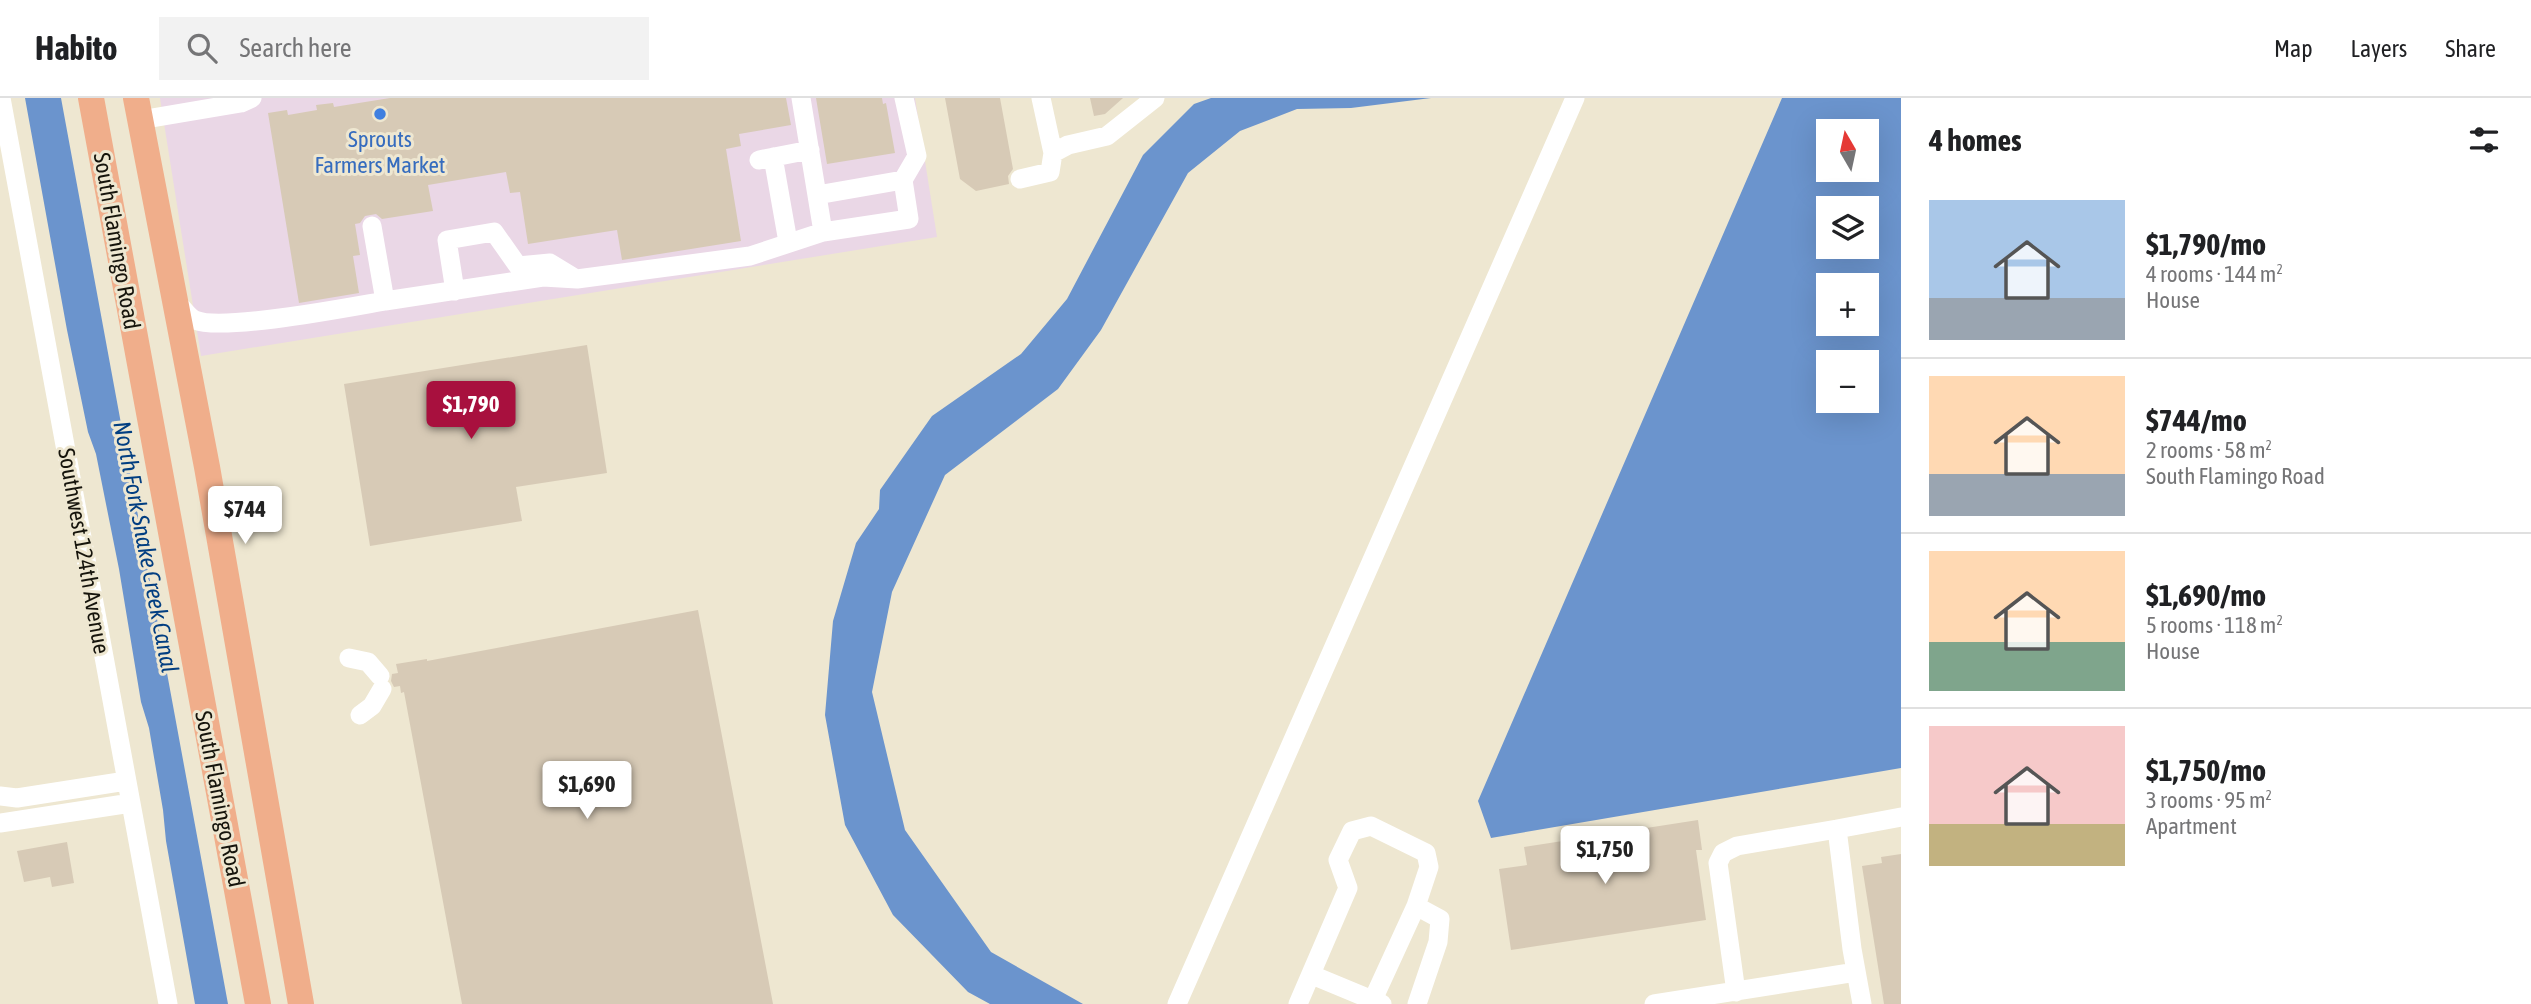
<!DOCTYPE html>
<html lang="en">
<head>
<meta charset="utf-8">
<style>
  :root { --surface:#fff; --page:#f2f2f2; --text:#202124; --muted:#757577; --line:#e0e0e0; --accent:#a8103e }
  body { margin:0; font-family:"Asap Condensed",sans-serif; background:var(--page); color:var(--text); height:100vh; display:flex; flex-direction:column; font-size:26px; white-space:nowrap }
  * { box-sizing:border-box; margin:0 }
  p { font-size:23px; color:var(--muted) }
  .icon { flex:none; width:38px; height:38px; fill:none; stroke:currentColor; stroke-width:2; stroke-linecap:round; stroke-linejoin:round }
  .map { position:relative; flex:1; overflow:hidden }
  .panel { display:flex; flex-direction:column; background:var(--surface); width:630px }
  .panel>* { flex:none }
  .needle { width:46px; rotate:351deg }
  .controls { position:absolute; left:1816px; top:21px; display:grid; gap:14px }
  .controls a { display:grid; place-items:center; width:63px; height:63px; border-radius:0px; background:var(--surface); box-shadow:0 7px 28px #0002; font-size:35px }
  .price { position:absolute; translate:-50% -60px; padding:0 16px; border-radius:7px; background:#fff; color:#222; font-size:23px; line-height:46px; filter:drop-shadow(0 2px 4px #0008) }
  .price::after { content:''; position:absolute; left:50%; top:42px; width:21px; height:16px; margin-left:-10px; background:inherit; clip-path:polygon(0 0,100% 0,50% 100%) }
  .price.selected { background:var(--accent); color:#fff }
  ul { padding:0; list-style:none }
  li { display:flex; align-items:center; gap:21px; height:175px; padding:0 28px }
  li+li { border-top:2px solid var(--line) }
  li span { display:grid; place-items:center; flex:none; width:196px; height:140px; border-radius:0px; color:#555 }
  li>.icon { margin-inline-start:auto }
  span .icon { width:84px; height:84px; fill:#fffc; stroke-width:1 }
  li b { font-size:30px }
  h2 { display:flex; justify-content:space-between; align-items:center; height:84px; padding:0 28px; font-size:30px }
  header { display:flex; align-items:center; gap:42px; box-sizing:border-box; height:98px; padding:0 35px; background:var(--surface); border-bottom:2px solid var(--line) }
  header strong { font-size:33px }
  nav { display:flex; gap:38px; margin-inline-start:auto; font-size:24px }
  .search { width:490px; height:63px; background:var(--page); display:flex; align-items:center; gap:18px; box-sizing:border-box; padding:0 24px; border-radius:0px; color:var(--muted); font-size:26px }
  main { display:flex; flex:1; min-height:0 }
  .map>svg:first-child { display:block }
  .commercial { fill:#ead7e6 }
  .water { fill:#6b94cd; fill-rule:evenodd }
  .building { fill:#d7cab6 }
  .lines { fill:none; stroke-linecap:round; stroke-linejoin:round }
  .minor { stroke:#fff; stroke-width:19 }
  .major { stroke:#f0ae8b; stroke-width:26 }
  .shop-dot { fill:#3f7fe0; stroke:#eee7d1; stroke-width:2.5 }
  .labels { text-anchor:middle; dominant-baseline:central; stroke-width:6; stroke-linejoin:round; paint-order:stroke }
  .shop-label { font-size:23px; fill:#366cbe; stroke:#eee7d1 }
  .street-label { font-size:23px; fill:#16140c; stroke:#eee7d1 }
  .water-label { font-size:24px; font-style:italic; fill:#023e81; stroke:#eee7d1 }
</style>
</head>
<body>
<header>
<strong>Habito</strong>
<div class="search"><svg class="icon" aria-label="search" viewBox="0 0 24 24"><circle cx="10" cy="10" r="6"/><path d="M15 15l6 6"/></svg>Search here</div>
<nav><a>Map</a><a>Layers</a><a>Share</a></nav>
</header>
<main>
<div class="map">
<svg width="1901" height="906" viewBox="0 0 1901 906">
  <rect width="100%" height="100%" fill="#eee7d1"/>
  <path class="commercial" d="M160 0H915L937 139 201 258Z"/>
  <path class="water" d="M25 0H61L228 906H195L166 743 163 712 149 630 141 604 119 471 96 356 88 334 67 232Z
    M1211 0H1431L1351 10 1297 11 1240 33 1188 75 1101 232 1058 291 945 377 892 494 872 594 905 732 991 854 1083 906H990L968 894 893 817 845 727 825 617 833 523 856 445 879 411 880 392 932 318 1021 256 1067 201 1143 57 1194 6Z
    M1782 0H1901V670L1491 740 1478 703ZM1829 33H1867V72H1829ZM1829 110H1867V149H1829ZM1829 187H1867V226H1829ZM1829 264H1867V303H1829Z"/>
  <path class="building" d="M390 0H786L791 27 739 36 741 48 726 51 741 143 622 162 617 132 528 146 520 94 510 95 506 74 428 87 433 113 382 121 376 116 365 118 360 125 355 126 360 157 353 158 359 195 299 205 268 15 287 12 288 17 317 12 316 7 333 5 334 9Z
    M816 0H882L883 6 886 5 895 55 827 66Z
    M945 0H1000L1013 71 1008 78 1009 86 976 93 960 81Z
    M1090 0H1123L1105 16 1094 18Z
    M587 247 607 375 516 389 522 423 370 448 344 286Z
    M698 512 773 906H462L404 594 401 595 400 588 394 589 391 583 392 576 398 575 396 566 427 561V563Z
    M1698 722 1702 752H1696L1706 822 1511 852 1499 771 1527 767 1524 749Z
    M67 744 74 785 52 789 50 779 24 784 17 753Z
    M1901 756V906H1884L1862 768 1882 765 1881 759Z"/>
  <g class="lines">
    <path class="minor" d="M1 0 168 906
      M801 0 823 134
      M140 22 241 5 252 0
      M1053 55 1068 47 1107 38 1155 0
      M773 59 788 144
      M759 62 810 52
      M1020 81 1050 74 1053 55 1041 0
      M817 97 903 82
      M455 193 447 142 494 134 518 168 550 165 573 179
      M176 203C182 209 188 219 195 222 222 234 350 209 385 203L372 128
      M385 203 543 179 577 181 750 158 823 134 909 121 903 82 917 58 904 0
      M349 560 368 564 380 578
      M360 617 372 608 382 591
      M0 698 17 700 126 683
      M0 725 131 705
      M1312 877 1382 906
      M1736 894 1718 765 1723 755 1737 748 1837 731
      M1177 906 1575 0
      M1298 906 1348 790 1338 762 1352 733 1371 728 1426 755 1429 769 1416 808 1440 821 1438 844 1417 906
      M1371 906 1416 808
      M1654 906 1856 874
      M1862 906 1852 851 1837 731 1901 719"/>
    <path class="major" d="M91 0 258 906
      M136 0 207 369 301 906"/>
  </g>
  <circle class="shop-dot" cx="380" cy="16" r="7"/>
  <g class="labels">
    <g class="shop-label">
      <text x="380" y="41">Sprouts<tspan x="380" dy="26">Farmers Market</tspan></text>
    </g>
    <g class="street-label">
      <text transform="translate(117 143) rotate(80)">South Flamingo Road</text>
      <text transform="translate(84 453) rotate(80)">Southwest 124th Avenue</text>
      <text transform="translate(220 701) rotate(79)">South Flamingo Road</text>
    </g>
    <g class="water-label">
      <text transform="translate(146 449) rotate(79)">North Fork Snake Creek Canal</text>
    </g>
  </g>
</svg>
<div class="controls">
<a><svg class="needle" viewBox="-14 -14 28 28"><path d="M0-13l5 13h-10z" fill="#e53935"/><path d="M0 13l5-13h-10z" fill="#757577"/></svg></a>
<a><svg class="icon" aria-label="layers" viewBox="0 0 24 24"><path d="M12 4l9 5-9 5-9-5zM3 14l9 5 9-5"/></svg></a>
<a>+</a>
<a>−</a>
</div>
<b class="price selected" style="left:471px;top:343px">$1,790</b>
<b class="price" style="left:245px;top:448px">$744</b>
<b class="price" style="left:587px;top:723px">$1,690</b>
<b class="price" style="left:1605px;top:788px">$1,750</b>
</div>
<section class="panel">
<h2>4 homes<svg class="icon" aria-label="filters" viewBox="0 0 24 24"><path d="M4 7h16M4 17h16"/><circle cx="9" cy="7" r="2"/><circle cx="15" cy="17" r="2"/></svg></h2>
<ul>
<li><span style="background:linear-gradient(#a9c7e8 70%,#9aa5b1 0)"><svg class="icon" aria-label="home" viewBox="0 0 24 24"><path d="M3 11l9-7 9 7M6 9v11h12V9"/></svg></span><div><b>$1,790/mo</b><p>4 rooms · 144 m²</p><p>House</p></div></li>
<li><span style="background:linear-gradient(#ffd9b3 70%,#9aa5b1 0)"><svg class="icon" aria-label="home" viewBox="0 0 24 24"><path d="M3 11l9-7 9 7M6 9v11h12V9"/></svg></span><div><b>$744/mo</b><p>2 rooms · 58 m²</p><p>South Flamingo Road</p></div></li>
<li><span style="background:linear-gradient(#ffd9b3 65%,#7fa58c 0)"><svg class="icon" aria-label="home" viewBox="0 0 24 24"><path d="M3 11l9-7 9 7M6 9v11h12V9"/></svg></span><div><b>$1,690/mo</b><p>5 rooms · 118 m²</p><p>House</p></div></li>
<li><span style="background:linear-gradient(#f6c9c9 70%,#c2b280 0)"><svg class="icon" aria-label="home" viewBox="0 0 24 24"><path d="M3 11l9-7 9 7M6 9v11h12V9"/></svg></span><div><b>$1,750/mo</b><p>3 rooms · 95 m²</p><p>Apartment</p></div></li>
</ul>
</section>
</main>
</body>
</html>
